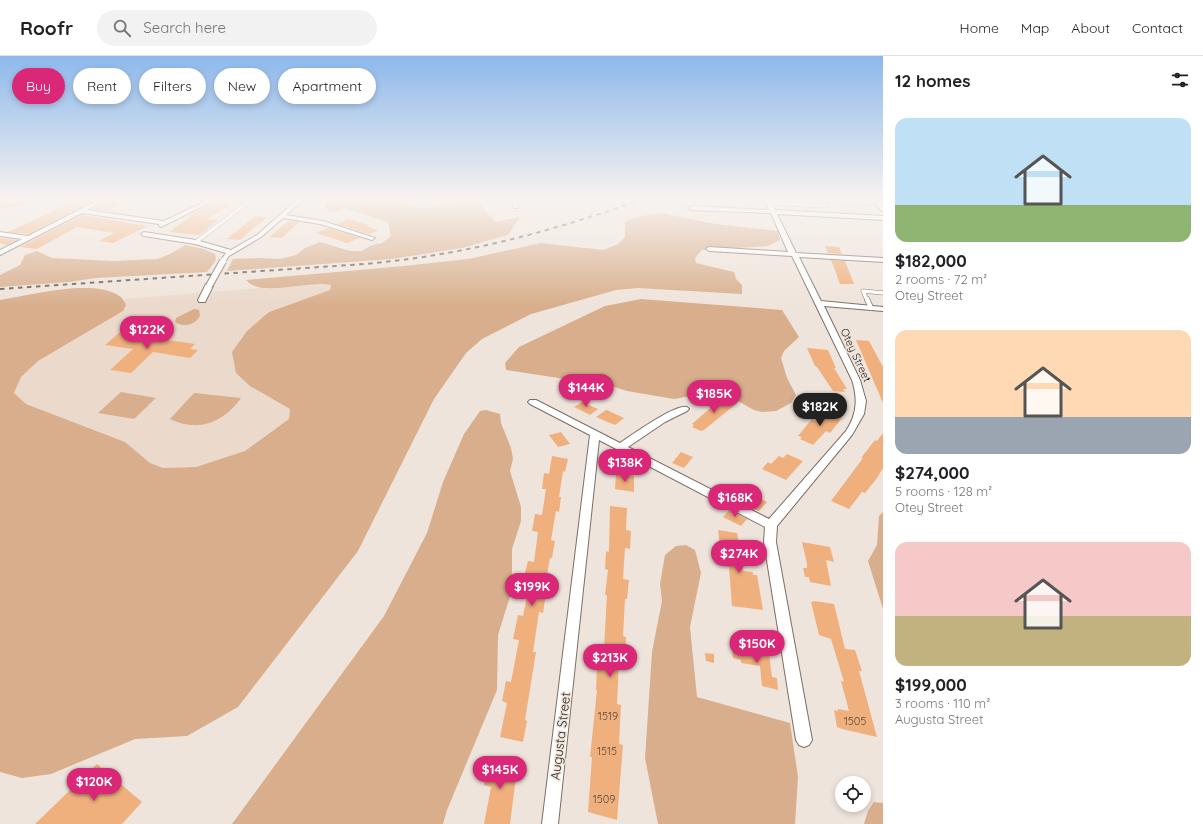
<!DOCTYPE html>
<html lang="en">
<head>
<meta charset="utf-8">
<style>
  :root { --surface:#fff; --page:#f2f2f2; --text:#202124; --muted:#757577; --line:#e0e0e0; --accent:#db2777 }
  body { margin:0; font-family:Quicksand,sans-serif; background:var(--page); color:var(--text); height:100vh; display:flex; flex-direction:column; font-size:15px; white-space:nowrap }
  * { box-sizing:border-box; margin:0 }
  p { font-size:13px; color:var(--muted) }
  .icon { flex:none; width:22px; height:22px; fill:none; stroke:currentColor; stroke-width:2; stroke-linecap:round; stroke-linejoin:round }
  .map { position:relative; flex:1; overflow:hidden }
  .sheet { display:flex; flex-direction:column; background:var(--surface); width:320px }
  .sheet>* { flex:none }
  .top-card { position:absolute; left:12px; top:12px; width:380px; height:36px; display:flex; gap:8px }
  .controls { position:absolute; left:835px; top:720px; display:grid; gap:8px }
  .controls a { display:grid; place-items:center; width:36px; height:36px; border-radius:50%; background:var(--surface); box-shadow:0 2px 6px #0003; font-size:20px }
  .price { position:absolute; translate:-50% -34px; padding:0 9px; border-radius:14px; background:var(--accent); color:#fff; font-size:13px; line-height:26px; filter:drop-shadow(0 1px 2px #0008) }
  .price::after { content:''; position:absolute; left:50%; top:24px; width:12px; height:9px; margin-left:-6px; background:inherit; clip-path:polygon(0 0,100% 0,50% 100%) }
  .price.active { background:#222; color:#fff }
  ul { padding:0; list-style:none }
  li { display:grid; align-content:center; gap:8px; height:212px; padding:0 12px }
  li span { display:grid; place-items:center; height:124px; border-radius:12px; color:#555 }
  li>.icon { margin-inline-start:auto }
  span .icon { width:72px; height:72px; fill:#fffc; stroke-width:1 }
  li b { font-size:17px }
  h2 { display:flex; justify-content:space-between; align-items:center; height:48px; padding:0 12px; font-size:17px }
  .tag { padding:0 14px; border-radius:18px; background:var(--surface); box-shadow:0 2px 6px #0003; font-size:14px; line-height:36px }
  .tag.active { background:var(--accent); color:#fff }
  header { display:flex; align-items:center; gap:24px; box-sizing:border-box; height:56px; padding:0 20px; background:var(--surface); border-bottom:1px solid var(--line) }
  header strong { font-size:19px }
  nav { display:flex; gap:22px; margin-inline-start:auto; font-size:14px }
  .search { width:280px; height:36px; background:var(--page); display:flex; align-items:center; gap:10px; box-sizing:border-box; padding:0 14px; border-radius:22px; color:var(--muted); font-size:15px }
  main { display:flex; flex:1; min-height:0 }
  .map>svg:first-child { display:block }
  .built { fill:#ebd9cb }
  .green { fill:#d8ae8c }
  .building { fill:#efb07e }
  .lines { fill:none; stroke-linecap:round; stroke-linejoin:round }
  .lane-far1-casing { stroke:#796f67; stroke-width:4.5 }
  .lane-casing { stroke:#796f67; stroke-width:6 }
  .street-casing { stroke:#796f67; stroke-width:2 }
  .lane-far1 { stroke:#fff; stroke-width:3.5 }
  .lane { stroke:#fff; stroke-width:4.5 }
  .street { fill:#fff; fill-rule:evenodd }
  .rail { stroke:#635d58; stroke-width:2; stroke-dasharray:4.5 4.5; stroke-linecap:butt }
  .street-bridge-casing { stroke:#796f67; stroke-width:8; stroke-linecap:butt }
  .street-bridge { stroke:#fff; stroke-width:6 }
  .labels { text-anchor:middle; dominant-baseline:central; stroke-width:3; stroke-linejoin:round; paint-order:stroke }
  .street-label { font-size:11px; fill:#2a2623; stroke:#efe4db }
  .near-number-label { font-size:11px; fill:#5b483a }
  .near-street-label { font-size:13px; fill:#2a2623; stroke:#efe4db }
</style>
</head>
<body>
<header>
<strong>Roofr</strong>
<div class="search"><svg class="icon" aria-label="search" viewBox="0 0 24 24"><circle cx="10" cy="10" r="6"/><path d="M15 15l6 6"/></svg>Search here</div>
<nav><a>Home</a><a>Map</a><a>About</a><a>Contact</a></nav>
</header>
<main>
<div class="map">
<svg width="883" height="768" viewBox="0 0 883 768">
  <rect width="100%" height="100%" fill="#efe4db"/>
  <path class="built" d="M320 227 331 228 330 234 268 256 250 330 290 353 289 363 245 395 196 411 163 412 150 407 125 386 26 348 14 337 21 321 38 305 123 255 126 249 123 243Z"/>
  <path class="green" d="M0 144H49L0 153Z
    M331 144H385L426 153 435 149 461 147 460 144H479L487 157 496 166 520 161 508 179 462 192 392 203 227 215 233 203 259 202 280 203 296 199 305 192 320 186 350 195H362L370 190 382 187 391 180 388 166 344 152 335 156 327 155 326 149Z
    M660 157 716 168 778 175 780 184 768 190 702 194 695 202 696 207 734 216 736 223 742 229V238L638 232 616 234 531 258 482 283 466 297 434 343 358 495 238 651 187 680 135 683 51 718 22 722 0 716V244C31 239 91 223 118 239 122 241 124 245 126 249L123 255 38 305 21 321 14 337 26 348 125 386 150 407 163 412 196 411 245 395 289 363 290 353 250 330 236 317 232 296 247 275 269 256 330 234 331 229C309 224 260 242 246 224L404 210 468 203 541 187 603 194 618 188 625 181V166L637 161Z
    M185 189 204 193 215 198 216 204 207 216 96 222 69 226 0 231V219L20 209 25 199 37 195 52 202 114 205 158 203 172 197Z
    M641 243 782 254 799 281 784 295 781 302 787 322 796 339 791 347 776 355 762 356 754 354 729 340 721 337H707L674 343 627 335 589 323H565L506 314 505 307 519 291 605 250Z
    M194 253 199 254 200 260C195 269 183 272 175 266L176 262Z
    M121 336 156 342 134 363 98 357Z
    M194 337 241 342C224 366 199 377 170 363Z
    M486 354 500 358 501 367 511 392 513 403 510 415 521 451V465L512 493V534L498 579 497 634 447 754 443 768H232L384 560 427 477 443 426 464 378 480 355Z
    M883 456V553L868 505 877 489 879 460Z
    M686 489 695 494 701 517 690 571 697 641 790 667 798 721 795 768H658L645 702 652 596 662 545 660 528 665 499 676 490Z
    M874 746 883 747V768H864L868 755Z"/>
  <path class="building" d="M77 144H95L28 178 8 176Z
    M106 144 124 146 107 155 92 153Z
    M216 144H239L206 163 219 164 199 179 169 176 200 153Z
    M82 159 148 170 113 187 99 185 114 177 77 171 37 193 20 191Z
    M255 160 267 161 240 184 227 183Z
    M348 163 370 169 367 170 378 175 369 178 337 168Z
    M288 165 299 166 282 182 270 181Z
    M327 172 360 182 347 187 316 177Z
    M0 182 17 184 7 189 0 187Z
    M825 190 839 191 842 198 828 197Z
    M831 204 845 205 854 228H840Z
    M119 277 195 288 190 293 198 294 190 302 153 296 131 317 110 314 133 293 105 289Z
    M856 284 869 285 883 311V347Z
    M807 292 828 294 836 312H834L847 333H843L845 336 833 335 817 311 815 310Z
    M723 341 737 347 704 374 701 375 692 371 694 369 692 368Z
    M582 346 598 353 590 359 574 351Z
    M827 353 842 359 840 361 842 362 830 377 826 375 813 389 800 383 802 381 798 380 812 363 816 365Z
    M606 354H607L624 362 615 369 596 361Z
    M561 376 570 388 558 391 549 379Z
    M883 377V412L877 422 865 437 862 436 849 453 831 445 863 402H861L875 384 877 385Z
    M681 396 693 401 684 412 672 407Z
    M787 398 803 405 786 424 762 413 768 406 771 408 779 400 783 402Z
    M552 400 568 403 565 416 563 415 559 441H561L559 456 556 455 551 484 555 485 552 502H550L544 536 546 537 543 557 539 556 533 596H536L525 664 527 665 523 686 500 681 507 647 502 645 506 625 511 626 519 584 513 583 518 559 523 560 530 526 523 525 528 505 534 506 538 476 532 475 535 458 542 459 546 433H542L544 417 549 418Z
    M616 417 634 420V436L615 433Z
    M744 435 767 446 759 455 737 445 738 444 736 443Z
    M610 450 627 452 626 474 631 475 630 493 625 492 623 523 629 524 627 543H625L623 580 626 581 625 606 619 605 617 648 621 649 619 688 623 689 617 764 588 756 592 701H590L597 634H596L597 609 603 610 607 539H605L608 514 605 513 606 495 609 496Z
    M729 454 747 463 741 470 723 461Z
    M718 474 737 477 743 515 753 516V519H757L763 554 732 550 729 511 723 510Z
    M802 486 830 491 834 506 826 504 831 530 810 526 809 521H805L803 512H807V508Z
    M815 545 834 548 845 593 855 594 862 615H859L877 681 842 673 837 671 834 654 838 655V653L849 655 841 625 844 626 831 583 819 579 811 546Z
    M739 589 764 594V597L769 598 772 621 777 622 778 634 762 630 760 610 741 607V604L733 602 732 593 739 594Z
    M705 597 714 598V607L706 605Z
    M489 700 518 706 510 768H484L491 731 484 729Z
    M97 708 142 746 122 768H35Z"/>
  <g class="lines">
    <g class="lane-far1-casing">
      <path id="lane-far1" d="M825 144 877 147
        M771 147 826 150
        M196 186 251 144
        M867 244 863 235 883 237"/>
    </g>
    <g class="lane-casing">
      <path id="lane" d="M867 243 871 252"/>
    </g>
    <g class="street-casing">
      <path id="street" d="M98 144H105L87 154 164 165 208 144H215L161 171 159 170V168L82 157 0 199V194L22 183 0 180V176L28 180Z
        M297 144H303L286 159 323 165 375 182 372 184 320 168 283 162 261 181 229 200 225 206 223 207 220 205 226 197 195 188 144 180 141 178 144 176 196 184 231 194 257 179Z
        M510 144H516L518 152H514Z
        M765 144H771L775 154 883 160V164L777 158 796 197 883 202V206L799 201 821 245 883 251V255L824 250 860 324 866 345 864 358 852 379 777 470 776 486 812 684 809 689 804 691 799 689 796 684 764 486 765 471 599 384 558 768H542L590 379 530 348 528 346 530 344H536L620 387C632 379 675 348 687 351L689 353 687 355 665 366 628 391 769 463 846 375C857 358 858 343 852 324L792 200 709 195 706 193 709 191 788 196 771 157 691 154 688 152 691 150 769 154Z
        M872 144H878L883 150V156Z
        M206 228H209L213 230 205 246H199L198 244Z"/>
    </g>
    <use href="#lane-far1" class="lane-far1"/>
    <use href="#lane" class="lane"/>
    <use href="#street" class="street"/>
    <path class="rail" d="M0 233 364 208C459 200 551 176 640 144"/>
    <g class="street-bridge-casing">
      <path id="street-bridge" d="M209 230 223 205"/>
    </g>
    <use href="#street-bridge" class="street-bridge"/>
  </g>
  <linearGradient id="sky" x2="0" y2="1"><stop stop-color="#8db8ec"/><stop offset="0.57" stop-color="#f8f3ef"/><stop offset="1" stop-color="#f8f3ef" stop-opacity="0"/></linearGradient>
  <rect width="883" height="251" fill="url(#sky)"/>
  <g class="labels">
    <g class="street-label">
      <text transform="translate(856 299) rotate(65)">Otey Street</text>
    </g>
    <g class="near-number-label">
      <text x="608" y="660">1519</text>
      <text x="855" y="665">1505</text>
      <text x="607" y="695">1515</text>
      <text x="604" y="743">1509</text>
    </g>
    <g class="near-street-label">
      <text transform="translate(560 680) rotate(-83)">Augusta Street</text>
    </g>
  </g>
</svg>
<div class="controls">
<a><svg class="icon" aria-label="locate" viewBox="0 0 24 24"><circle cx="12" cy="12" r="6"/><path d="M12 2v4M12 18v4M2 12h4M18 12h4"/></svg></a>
</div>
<b class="price" style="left:147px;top:294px">$122K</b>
<b class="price" style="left:586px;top:352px">$144K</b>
<b class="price" style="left:714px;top:358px">$185K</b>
<b class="price active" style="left:820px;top:371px">$182K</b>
<b class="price" style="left:625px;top:427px">$138K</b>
<b class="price" style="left:735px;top:462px">$168K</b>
<b class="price" style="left:739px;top:518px">$274K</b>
<b class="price" style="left:532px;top:551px">$199K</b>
<b class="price" style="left:757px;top:608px">$150K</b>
<b class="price" style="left:610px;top:622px">$213K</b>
<b class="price" style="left:500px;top:734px">$145K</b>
<b class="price" style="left:94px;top:746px">$120K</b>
<div class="top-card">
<a class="tag active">Buy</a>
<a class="tag">Rent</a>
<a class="tag">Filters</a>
<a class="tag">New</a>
<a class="tag">Apartment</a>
</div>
</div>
<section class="sheet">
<h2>12 homes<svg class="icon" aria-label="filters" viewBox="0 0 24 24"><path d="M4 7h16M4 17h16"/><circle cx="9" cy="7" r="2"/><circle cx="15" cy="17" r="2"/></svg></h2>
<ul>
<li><span style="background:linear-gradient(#bfe0f5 70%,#8fb573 0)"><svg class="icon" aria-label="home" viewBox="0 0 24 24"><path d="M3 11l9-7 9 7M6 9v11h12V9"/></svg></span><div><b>$182,000</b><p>2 rooms · 72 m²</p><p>Otey Street</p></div></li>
<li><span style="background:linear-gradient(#ffd9b3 70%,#9aa5b1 0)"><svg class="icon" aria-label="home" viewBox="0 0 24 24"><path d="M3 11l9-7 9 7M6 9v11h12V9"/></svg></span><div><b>$274,000</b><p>5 rooms · 128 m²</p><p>Otey Street</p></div></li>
<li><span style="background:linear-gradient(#f6c9c9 60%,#c2b280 0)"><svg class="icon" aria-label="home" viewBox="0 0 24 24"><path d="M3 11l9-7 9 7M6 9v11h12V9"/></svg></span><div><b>$199,000</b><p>3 rooms · 110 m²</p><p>Augusta Street</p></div></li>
</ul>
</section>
</main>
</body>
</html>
